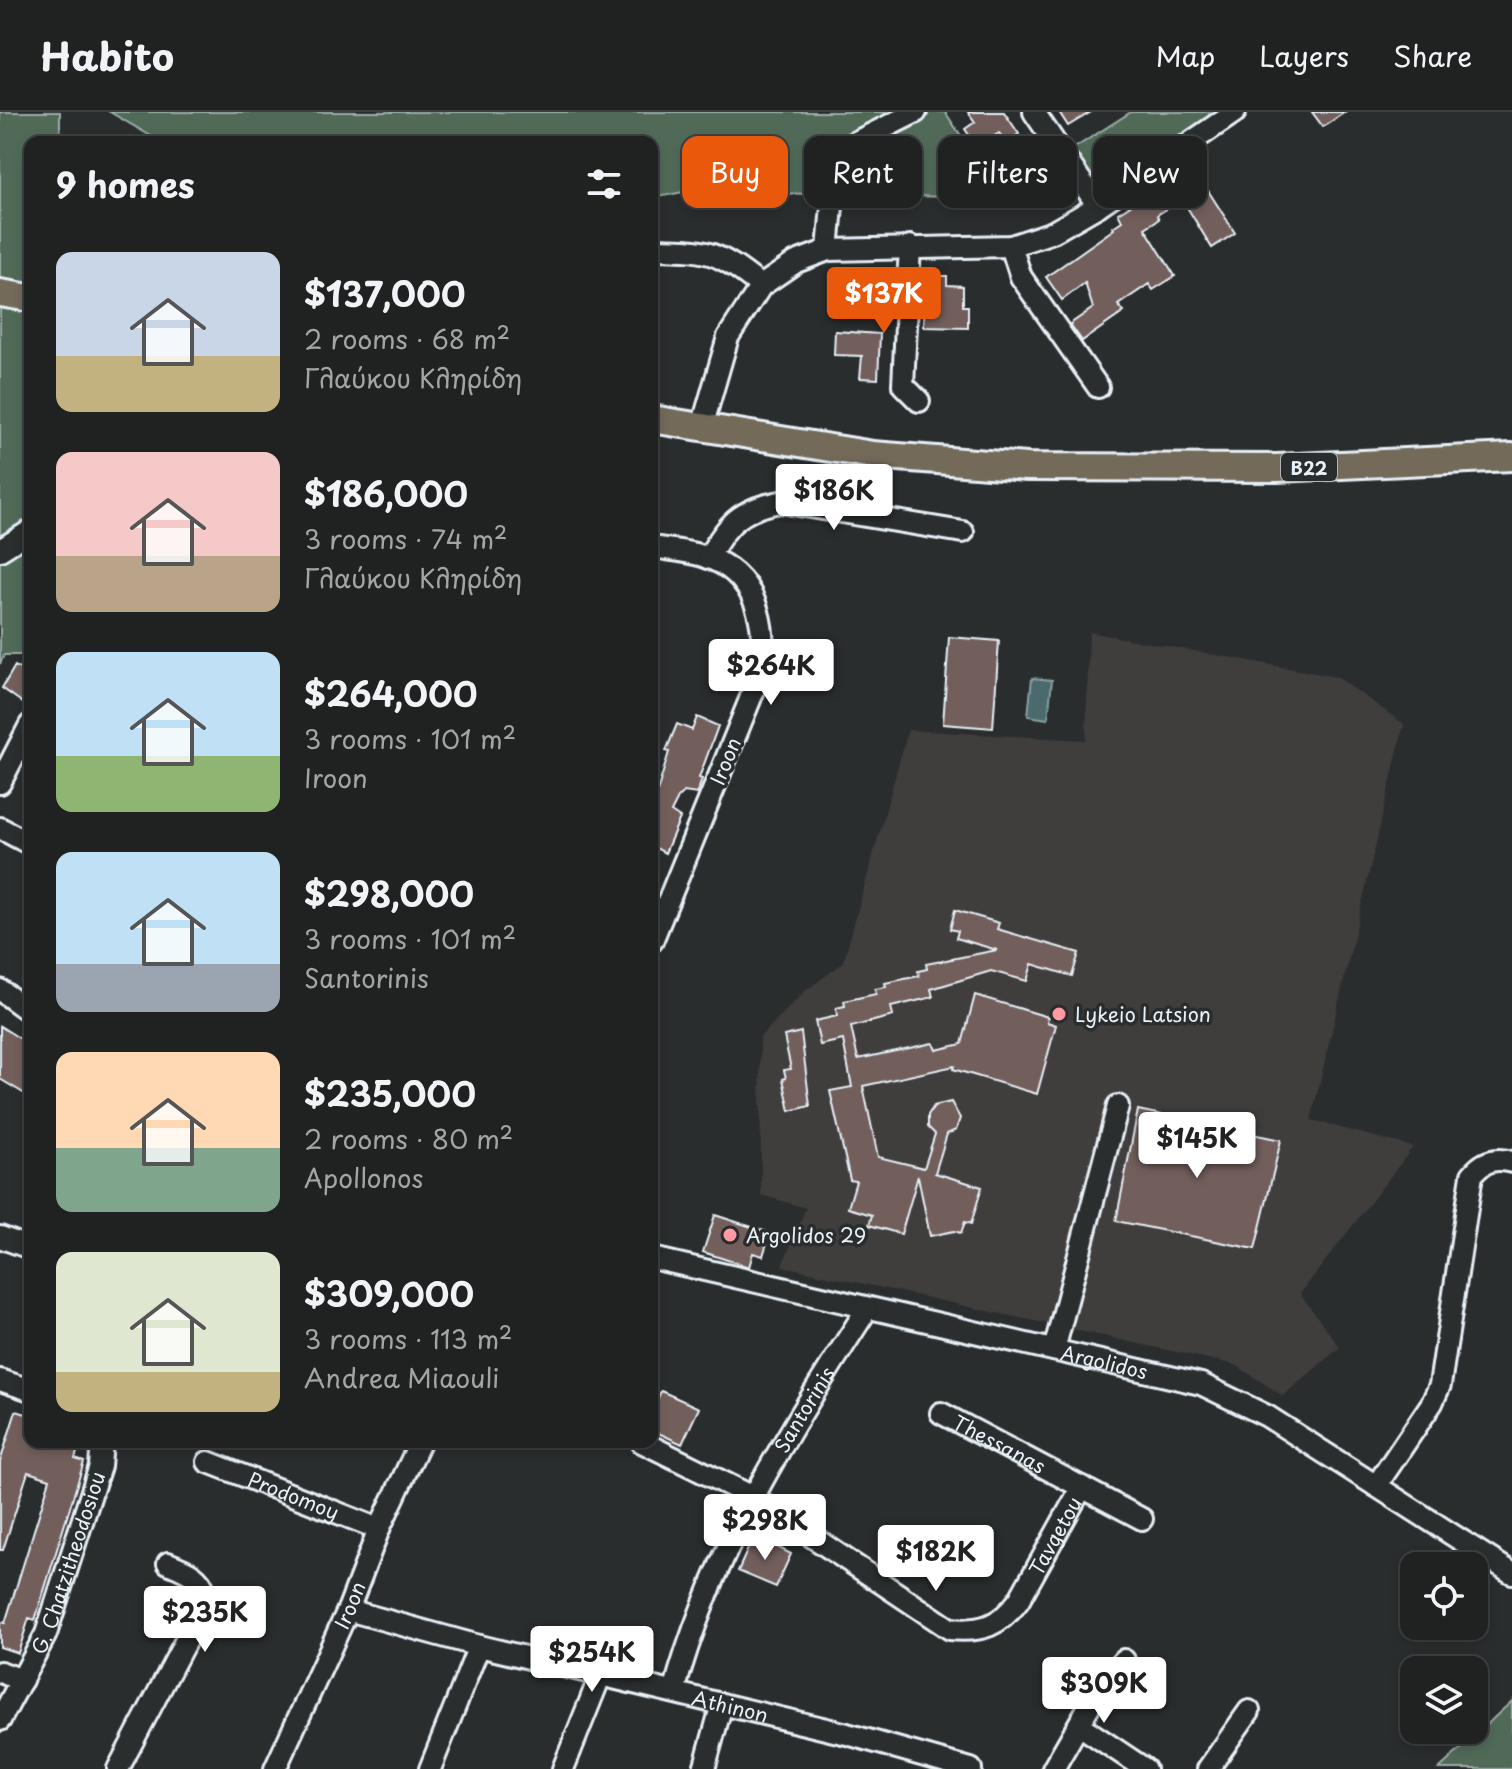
<!DOCTYPE html>
<html lang="en">
<head>
<meta charset="utf-8">
<style>
  :root { --surface:#202222; --page:#282a2a; --text:#f1f3f6; --muted:#a2a4a5; --line:#3d3f40; --accent:#ea580c }
  body { margin:0; font-family:"Playpen Sans",sans-serif; background:var(--page); color:var(--text); height:100vh; display:flex; flex-direction:column; font-size:30px; white-space:nowrap }
  * { box-sizing:border-box; margin:0 }
  p { font-size:26px; color:var(--muted) }
  .icon { flex:none; width:44px; height:44px; fill:none; stroke:currentColor; stroke-width:2; stroke-linecap:round; stroke-linejoin:round }
  .map { position:relative; flex:1; overflow:hidden }
  .side { position:absolute; left:24px; top:24px; width:634px; height:1312px; display:flex; flex-direction:column; background:var(--surface); border-radius:16px; box-shadow:0 4px 12px #0003,0 0 0 2px var(--line) }
  .side>* { flex:none }
  .guide { position:absolute; left:682px; top:24px; width:710px; height:72px; display:flex; gap:16px }
  .fabs { position:absolute; left:1400px; top:1440px; display:grid; gap:16px }
  .fabs a { display:grid; place-items:center; width:88px; height:88px; border-radius:16px; background:var(--surface); box-shadow:0 4px 12px #0003,0 0 0 2px var(--line); font-size:40px }
  .price { position:absolute; translate:-50% -68px; padding:0 18px; border-radius:8px; background:#fff; color:#222; font-size:26px; line-height:52px; filter:drop-shadow(0 2px 4px #0008) }
  .price::after { content:''; position:absolute; left:50%; top:48px; width:24px; height:18px; margin-left:-12px; background:inherit; clip-path:polygon(0 0,100% 0,50% 100%) }
  .price.active { background:var(--accent); color:#fff }
  ul { padding:0; list-style:none }
  li { display:flex; align-items:center; gap:24px; height:200px; padding:0 32px }
  li span { display:grid; place-items:center; flex:none; width:224px; height:160px; border-radius:16px; color:#555 }
  li>.icon { margin-inline-start:auto }
  span .icon { width:96px; height:96px; fill:#fffc; stroke-width:1 }
  li b { font-size:34px }
  h2 { display:flex; justify-content:space-between; align-items:center; height:96px; padding:0 32px; font-size:34px }
  .chip { padding:0 28px; border-radius:16px; background:var(--surface); box-shadow:0 4px 12px #0003,0 0 0 2px var(--line); font-size:28px; line-height:72px }
  .chip.active { background:var(--accent); color:#fff }
  header { display:flex; align-items:center; gap:48px; box-sizing:border-box; height:112px; padding:0 40px; background:var(--surface); border-bottom:2px solid var(--line) }
  header strong { font-size:38px }
  nav { display:flex; gap:44px; margin-inline-start:auto; font-size:28px }
  .map>svg:first-child { display:block }
  .built { fill:#403c3c }
  .green { fill:#516a58; stroke:#9caea8; stroke-width:2 }
  .water { fill:#4b6a6e; stroke:#8aa0a5; stroke-width:2 }
  .building { fill:#725f5c; stroke:#e8f1f8; stroke-width:2 }
  .lines { fill:none; stroke-linecap:round; stroke-linejoin:round }
  .minor-casing { stroke:#e8f1f8; stroke-width:26 }
  .major-casing { stroke:#e8f1f8; stroke-width:32 }
  .minor { stroke:#2a2d2e; stroke-width:20 }
  .major { stroke:#736b5a; stroke-width:26 }
  .poi-dot { fill:#ff9aa2; stroke:#2a2d2e; stroke-width:3 }
  .labels { text-anchor:middle; dominant-baseline:central; stroke-width:7; stroke-linejoin:round; paint-order:stroke }
  .shield { fill:#2a2d2e; stroke:#afb6bb; stroke-width:2 }
  .shield-label { font-size:18px; font-weight:bold; fill:#e8f1f8 }
  .street-label { font-size:20px; fill:#e8f1f8; stroke:#2a2d2e }
  .poi-label { font-size:20px; fill:#e8f1f8; stroke:#2a2d2e; text-anchor:start }
</style>
</head>
<body>
<header>
<strong>Habito</strong>
<nav><a>Map</a><a>Layers</a><a>Share</a></nav>
</header>
<div class="map">
<svg width="1512" height="1657" viewBox="0 0 1512 1657">
  <rect width="100%" height="100%" fill="#2a2d2e"/>
  <filter id="ink" filterUnits="userSpaceOnUse"><feTurbulence type="fractalNoise" baseFrequency=".0125" numOctaves="2"/><feDisplacementMap in="SourceGraphic" scale="16" xChannelSelector="R" yChannelSelector="G"/><feConvolveMatrix kernelMatrix="1 2 1 2 8 2 1 2 1" color-interpolation-filters="sRGB"/></filter>
  <g filter="url(#ink)">
    <path class="built" d="M1089 520 1337 565 1404 612 1311 1008 1413 1035 1300 1182 1340 1235 1283 1284 1236 1253 782 1154 806 1096 761 1083 760 925 805 879 843 851 908 618 1086 628Z"/>
    <path class="green" d="M0 0H60V30H30V543H4L0 552Z
      M110 0H945L1001 83H998L1000 86 767 81 735 70 652 86V30H161Z
      M1131 0H1216L1100 74 1073 37Z
      M1512 1589V1657H1439Z"/>
    <path class="water" d="M1032 566 1052 568 1048 607 1028 604Z"/>
    <path class="building" d="M968 0H1004L1019 22 1006 31 999 21 977 35 965 17 975 10Z
      M1059 0H1091L1068 14Z
      M1312 0H1345L1323 15Z
      M1180 56 1185 64 1195 58 1235 121 1212 136 1182 87 1157 103 1159 107 1145 116 1175 164 1153 178 1149 172 1118 193 1124 200 1082 229 1070 212 1093 196 1085 171 1062 188 1046 165 1114 117 1113 115 1122 109 1118 101 1156 77 1153 73Z
      M925 164H947V173L963 174V194H968V216L924 215Z
      M835 219 880 222 878 267 860 266 862 244 834 243Z
      M949 525 999 529 993 616 943 612Z
      M15 554 30 564V581L23 591 2 576Z
      M697 605 718 614 699 666 702 667 697 682 684 680 678 686 671 700 680 706 665 741 652 734V697L669 640 666 639 677 612 692 618Z
      M955 798 999 811 997 817 1079 841 1072 864 1032 852 1027 869 991 859 931 877 933 885 891 895 893 904 851 915 858 947 933 931 936 938 962 932 975 883 1048 905 1047 910 1056 913 1037 982 953 957 954 954 863 974 878 1045 924 1056 935 1022 928 1015V1003L934 994 951 990 960 1006 956 1018 947 1022 935 1061 982 1075 971 1112 965 1110 961 1121 954 1119 930 1124 918 1064 901 1122 869 1113 872 1103 848 1096 856 1069 850 1068 830 979 852 975 843 928 820 933 815 909 837 904 836 896 845 894 844 889 876 882 875 877 886 875 885 871 919 864 918 859 927 857 926 852 997 838 956 826 958 819 950 817Z
      M0 914 30 933V985L0 967Z
      M801 920 810 994 790 999 783 967 786 966 784 958 791 957 784 924Z
      M1138 998 1281 1028 1255 1137 1116 1109Z
      M715 1103 770 1121 763 1144 753 1141 749 1155 703 1140Z
      M661 1279 699 1296 682 1332 652 1318V1299Z
      M16 1299 30 1303V1330H80L75 1347 84 1350 35 1508 29 1506 18 1541 0 1535V1510L5 1511 50 1367 28 1360 3 1438H0V1350Z
      M754 1423 791 1442 776 1475 738 1459Z"/>
    <g class="lines">
      <g class="minor-casing">
        <g id="minor">
          <path d="M1034 0 1098 94"/>
          <path d="M910 134 903 273 919 289"/>
          <path d="M1011 134 1021 165 1098 275"/>
          <path d="M652 137C710 138 715 138 761 174"/>
          <path d="M828 138 835 61 848 34 916 0"/>
          <path d="M702 315 728 225 761 174 796 150 828 138 1011 134 1053 120 1098 94 1235 0"/>
          <path d="M652 435C673 438 695 440 714 448 761 468 769 524 758 568L652 829"/>
          <path d="M0 438 30 419"/>
          <path d="M708 446C727 412 740 397 780 390L963 420"/>
          <path d="M0 671 30 613"/>
          <path d="M0 716 30 732"/>
          <path d="M0 878 30 900"/>
          <path d="M0 1125 30 1136"/>
          <path id="s1" d="M652 1146 1201 1272 1267 1304 1512 1461"/>
          <path d="M1054 1238 1118 994"/>
          <path d="M0 1268 30 1278"/>
          <path id="s2" d="M941 1301 1142 1407"/>
          <path id="s3" d="M642 1330 753 1385 950 1517C982 1520 1000 1514 1019 1488L1082 1375"/>
          <path id="s4" d="M208 1350 379 1417"/>
          <path d="M1376 1374 1432 1291 1440 1273 1472 1063C1483 1049 1495 1045 1512 1050"/>
          <path id="s5" d="M348 1498 479 1534 847 1622 971 1657"/>
          <path d="M0 1560 22 1568"/>
          <path id="s6" d="M674 1580C711 1441 790 1317 867 1197"/>
          <path id="s7" d="M0 1608 46 1522 100 1354 102 1330"/>
          <path d="M1079 1613 1145 1657"/>
          <path d="M118 1657 204 1494C209 1467 190 1460 168 1451"/>
          <path id="s8" d="M275 1657 348 1498 379 1417 420 1330"/>
          <path d="M430 1657 479 1534"/>
          <path d="M563 1657 601 1562"/>
          <path d="M704 1657 722 1592"/>
          <path d="M1053 1657 1095 1584 1124 1548"/>
          <path d="M1208 1657 1249 1599"/>
        </g>
      </g>
      <g class="major-casing">
        <path id="major" d="M0 181 30 186
          M652 307 873 343 1027 355 1277 356 1512 345"/>
      </g>
      <use href="#minor" class="minor"/>
      <use href="#major" class="major"/>
    </g>
  </g>
  <g class="poi-dot">
    <circle cx="1059" cy="902" r="8"/>
    <circle cx="730" cy="1123" r="8"/>
  </g>
  <g class="labels">
    <rect class="shield" x="1281" y="341" width="56" height="28" rx="6"/>
    <g class="shield-label">
      <text x="1309" y="355">B22</text>
    </g>
    <g class="street-label">
      <text transform="translate(725 649) rotate(-68)">Iroon</text>
      <text stroke="none"><textPath href="#s1" startOffset="464">Argolidos</textPath></text>
      <text stroke="none"><textPath href="#s6" startOffset="312">Santorinis</textPath></text>
      <text stroke="none"><textPath href="#s2" startOffset="66">Thessanas</textPath></text>
      <text stroke="none"><textPath href="#s4" startOffset="92">Prodomoy</textPath></text>
      <text stroke="none"><textPath href="#s3" startOffset="514">Tavgetou</textPath></text>
      <text stroke="none"><textPath href="#s7" startOffset="172">G. Chatzitheodosiou</textPath></text>
      <text stroke="none"><textPath href="#s8" startOffset="180">Iroon</textPath></text>
      <text stroke="none"><textPath href="#s5" startOffset="394">Athinon</textPath></text>
    </g>
    <g class="poi-label">
      <text x="1075" y="902">Lykeio Latsion</text>
      <text x="746" y="1123">Argolidos 29</text>
    </g>
  </g>
</svg>
<div class="fabs">
<a><svg class="icon" aria-label="locate" viewBox="0 0 24 24"><circle cx="12" cy="12" r="6"/><path d="M12 2v4M12 18v4M2 12h4M18 12h4"/></svg></a>
<a><svg class="icon" aria-label="layers" viewBox="0 0 24 24"><path d="M12 4l9 5-9 5-9-5zM3 14l9 5 9-5"/></svg></a>
</div>
<b class="price active" style="left:884px;top:223px">$137K</b>
<b class="price" style="left:834px;top:420px">$186K</b>
<b class="price" style="left:771px;top:595px">$264K</b>
<b class="price" style="left:1197px;top:1068px">$145K</b>
<b class="price" style="left:765px;top:1450px">$298K</b>
<b class="price" style="left:936px;top:1481px">$182K</b>
<b class="price" style="left:205px;top:1542px">$235K</b>
<b class="price" style="left:592px;top:1582px">$254K</b>
<b class="price" style="left:1104px;top:1613px">$309K</b>
<div class="guide">
<a class="chip active">Buy</a>
<a class="chip">Rent</a>
<a class="chip">Filters</a>
<a class="chip">New</a>
</div>
<section class="side">
<h2>9 homes<svg class="icon" aria-label="filters" viewBox="0 0 24 24"><path d="M4 7h16M4 17h16"/><circle cx="9" cy="7" r="2"/><circle cx="15" cy="17" r="2"/></svg></h2>
<ul>
<li><span style="background:linear-gradient(#c9d6e8 65%,#c2b280 0)"><svg class="icon" aria-label="home" viewBox="0 0 24 24"><path d="M3 11l9-7 9 7M6 9v11h12V9"/></svg></span><div><b>$137,000</b><p>2 rooms · 68 m²</p><p>Γλαύκου Κληρίδη</p></div></li>
<li><span style="background:linear-gradient(#f6c9c9 65%,#b9a48a 0)"><svg class="icon" aria-label="home" viewBox="0 0 24 24"><path d="M3 11l9-7 9 7M6 9v11h12V9"/></svg></span><div><b>$186,000</b><p>3 rooms · 74 m²</p><p>Γλαύκου Κληρίδη</p></div></li>
<li><span style="background:linear-gradient(#bfe0f5 65%,#8fb573 0)"><svg class="icon" aria-label="home" viewBox="0 0 24 24"><path d="M3 11l9-7 9 7M6 9v11h12V9"/></svg></span><div><b>$264,000</b><p>3 rooms · 101 m²</p><p>Iroon</p></div></li>
<li><span style="background:linear-gradient(#bfe0f5 70%,#9aa5b1 0)"><svg class="icon" aria-label="home" viewBox="0 0 24 24"><path d="M3 11l9-7 9 7M6 9v11h12V9"/></svg></span><div><b>$298,000</b><p>3 rooms · 101 m²</p><p>Santorinis</p></div></li>
<li><span style="background:linear-gradient(#ffd9b3 60%,#7fa58c 0)"><svg class="icon" aria-label="home" viewBox="0 0 24 24"><path d="M3 11l9-7 9 7M6 9v11h12V9"/></svg></span><div><b>$235,000</b><p>2 rooms · 80 m²</p><p>Apollonos</p></div></li>
<li><span style="background:linear-gradient(#dfe7d0 75%,#c2b280 0)"><svg class="icon" aria-label="home" viewBox="0 0 24 24"><path d="M3 11l9-7 9 7M6 9v11h12V9"/></svg></span><div><b>$309,000</b><p>3 rooms · 113 m²</p><p>Andrea Miaouli</p></div></li>
</ul>
</section>
</div>
</body>
</html>
